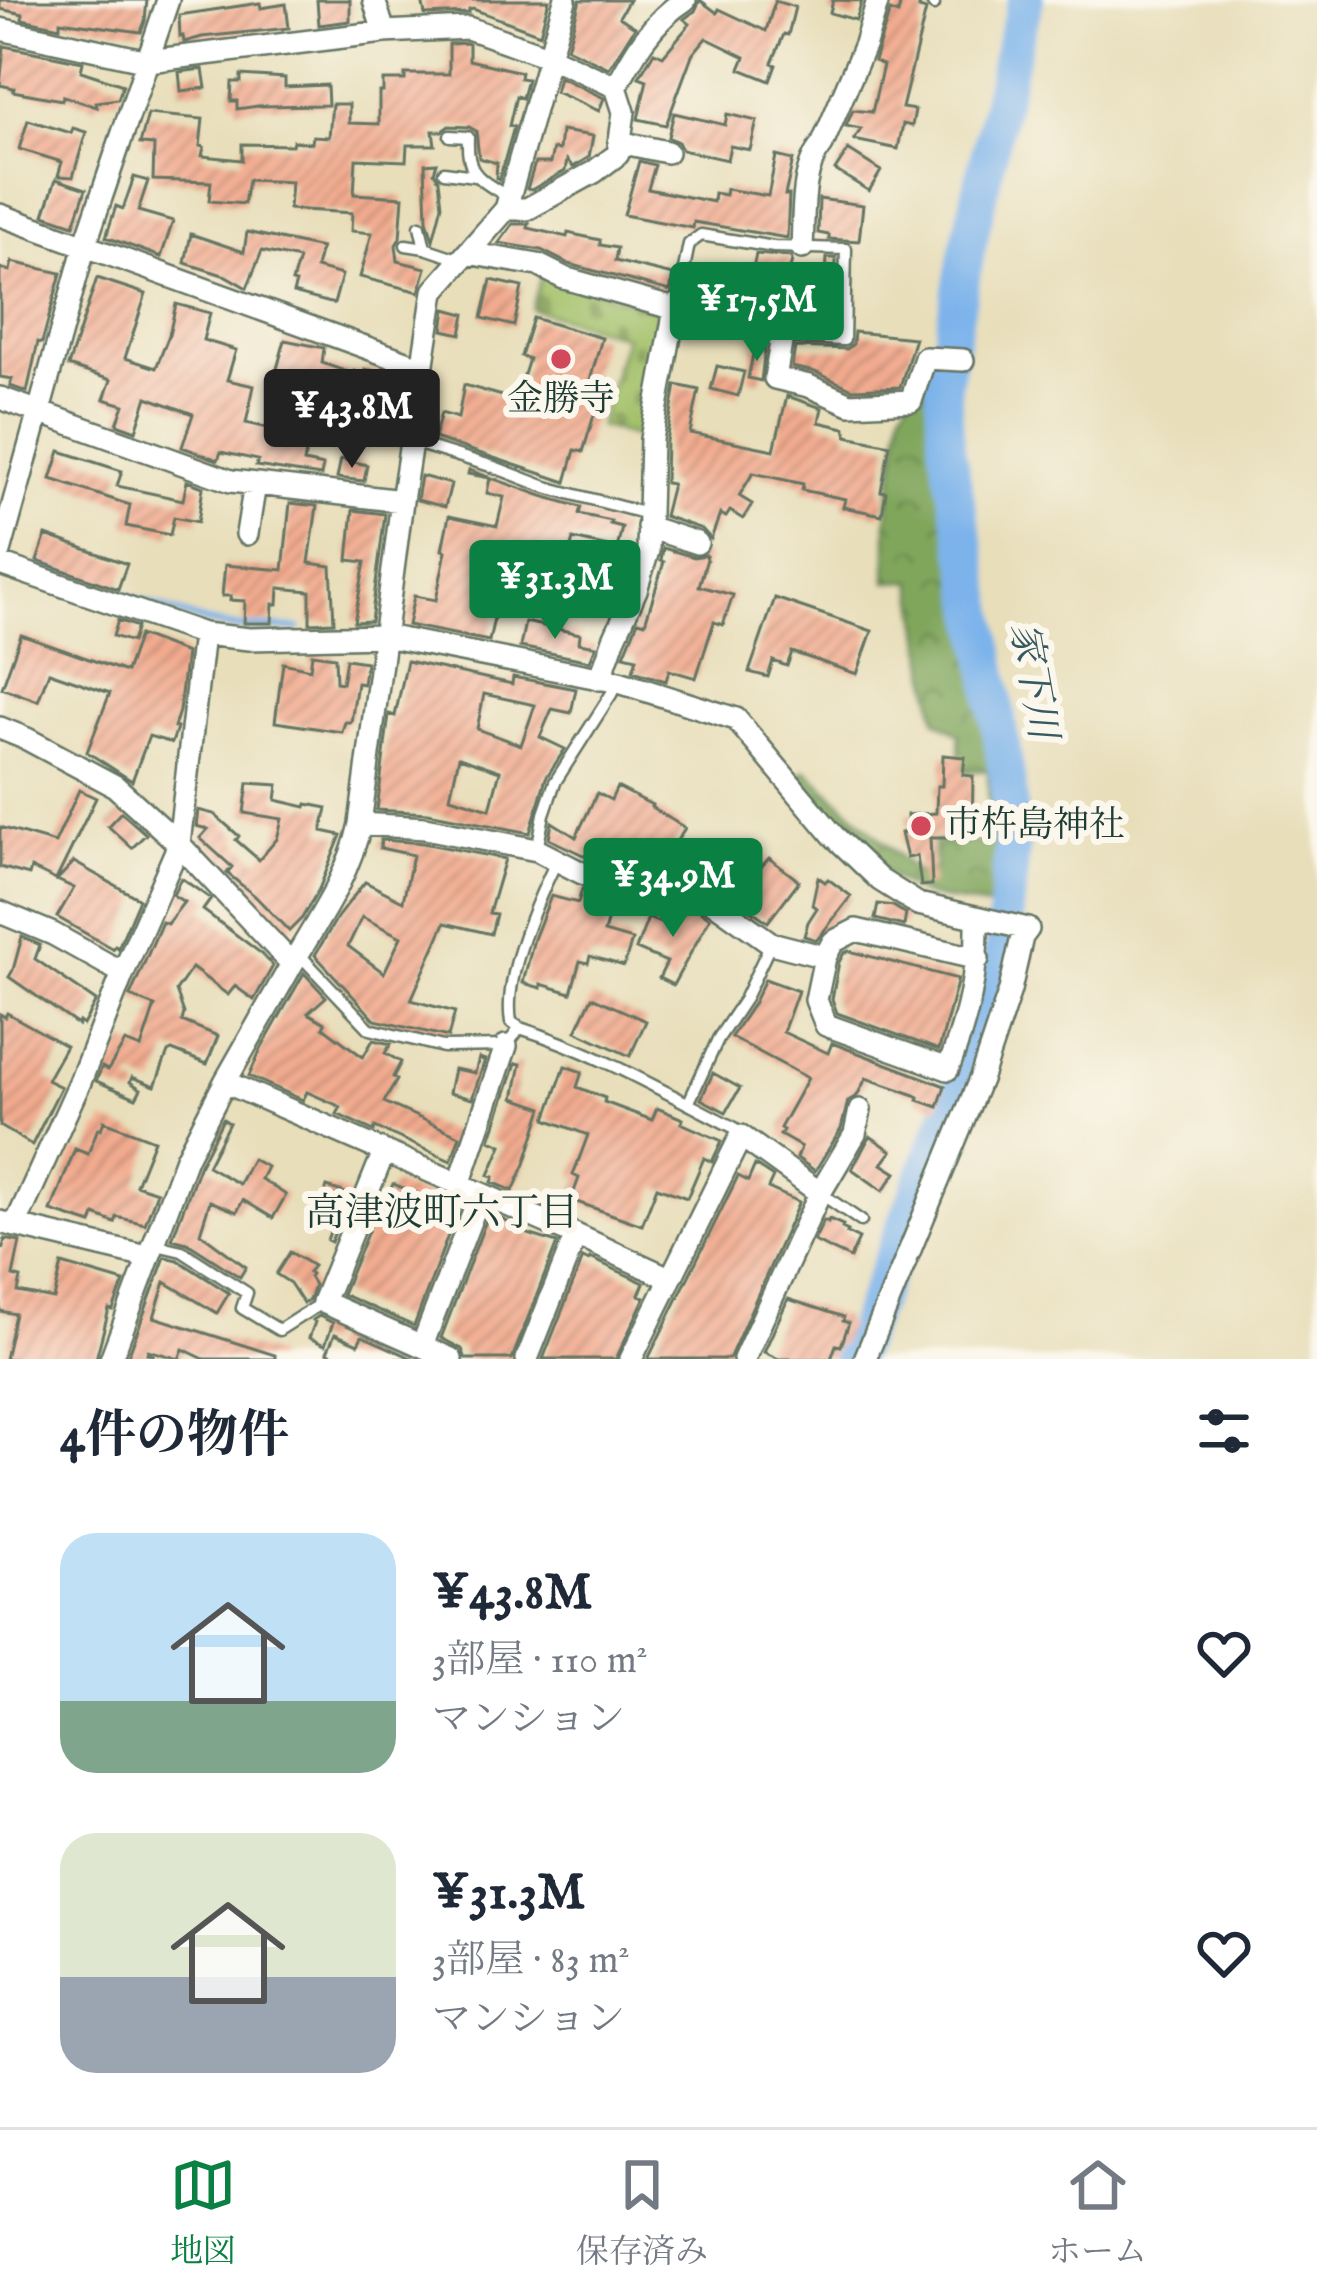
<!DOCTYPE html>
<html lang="ja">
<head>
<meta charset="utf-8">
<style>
  :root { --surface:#fff; --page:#f2f2f3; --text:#1f2937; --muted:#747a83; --line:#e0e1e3; --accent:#0b8043 }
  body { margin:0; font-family:"IM FELL English","Noto Serif JP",serif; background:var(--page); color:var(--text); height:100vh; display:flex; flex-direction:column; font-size:45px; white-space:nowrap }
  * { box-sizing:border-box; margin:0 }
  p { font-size:39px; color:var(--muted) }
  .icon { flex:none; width:66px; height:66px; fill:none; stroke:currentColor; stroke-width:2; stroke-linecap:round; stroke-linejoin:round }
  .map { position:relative; height:1359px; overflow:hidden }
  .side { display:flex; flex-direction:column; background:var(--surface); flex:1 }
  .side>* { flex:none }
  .price { position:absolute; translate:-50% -102px; padding:0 27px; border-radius:12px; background:var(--accent); color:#fff; font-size:39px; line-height:78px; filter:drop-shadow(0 3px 6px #0008) }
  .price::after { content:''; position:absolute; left:50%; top:72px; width:36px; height:27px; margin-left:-18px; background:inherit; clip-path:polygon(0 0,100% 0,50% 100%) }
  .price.selected { background:#222; color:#fff }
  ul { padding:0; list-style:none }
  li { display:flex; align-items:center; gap:36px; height:300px; padding:0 60px }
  li span { display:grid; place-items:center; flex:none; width:336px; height:240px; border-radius:36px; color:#555 }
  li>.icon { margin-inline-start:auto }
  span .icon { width:144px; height:144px; fill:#fffc; stroke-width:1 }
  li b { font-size:51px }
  h2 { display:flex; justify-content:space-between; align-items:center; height:144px; padding:0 60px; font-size:51px }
  .tabs { display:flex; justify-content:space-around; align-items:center; height:168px; border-top:3px solid var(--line); background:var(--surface); font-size:33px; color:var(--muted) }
  .tabs a { display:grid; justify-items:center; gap:6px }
  .tabs .selected { color:var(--accent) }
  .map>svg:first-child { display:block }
  .forest { fill:url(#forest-crowns); stroke:#507248; stroke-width:3 }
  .cemetery { fill:url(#cemetery-stones); stroke:#607e4e; stroke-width:3 }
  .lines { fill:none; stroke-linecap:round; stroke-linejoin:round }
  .stream { stroke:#7cb3eb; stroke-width:6 }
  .river { stroke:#7cb3eb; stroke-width:36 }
  .building { fill:url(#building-hatch); fill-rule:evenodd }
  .lane-casing { stroke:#657563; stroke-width:15 }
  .street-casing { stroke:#657563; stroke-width:26 }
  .lane { stroke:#fff; stroke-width:10 }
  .street { stroke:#fff; stroke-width:21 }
  .poi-dot { fill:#d1495b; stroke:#fbf7ec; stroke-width:4.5 }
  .labels { text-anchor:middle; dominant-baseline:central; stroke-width:12; stroke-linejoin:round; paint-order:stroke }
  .poi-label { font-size:36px; fill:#1f3d34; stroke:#fbf7ec }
  .water-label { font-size:39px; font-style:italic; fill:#365a62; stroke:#fbf7ec }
  .neighbourhood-label { font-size:39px; fill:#1f3d34; stroke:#fbf7ec }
</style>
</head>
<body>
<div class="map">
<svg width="1317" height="1359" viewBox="0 0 1317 1359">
  <defs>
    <pattern id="forest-crowns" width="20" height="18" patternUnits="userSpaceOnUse" patternTransform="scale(3)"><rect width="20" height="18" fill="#80a65c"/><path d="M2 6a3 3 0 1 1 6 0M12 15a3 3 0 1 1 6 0" fill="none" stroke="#68884d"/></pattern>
    <pattern id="cemetery-stones" width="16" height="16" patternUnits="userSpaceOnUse" patternTransform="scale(3)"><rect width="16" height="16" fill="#a1c068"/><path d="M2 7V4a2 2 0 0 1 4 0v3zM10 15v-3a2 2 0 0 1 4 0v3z" fill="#839d56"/></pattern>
    <pattern id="building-hatch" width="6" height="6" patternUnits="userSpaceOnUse" patternTransform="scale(3)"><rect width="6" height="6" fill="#f2ab8f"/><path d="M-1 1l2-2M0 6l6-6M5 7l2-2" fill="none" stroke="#c38c76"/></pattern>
  </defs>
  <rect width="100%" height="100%" fill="#fbf7ec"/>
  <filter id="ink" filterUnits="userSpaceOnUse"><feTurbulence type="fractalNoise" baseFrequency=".00833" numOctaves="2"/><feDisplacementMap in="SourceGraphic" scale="24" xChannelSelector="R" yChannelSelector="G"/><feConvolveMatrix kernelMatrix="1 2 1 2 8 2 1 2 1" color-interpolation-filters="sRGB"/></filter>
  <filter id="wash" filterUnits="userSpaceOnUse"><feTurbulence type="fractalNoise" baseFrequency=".004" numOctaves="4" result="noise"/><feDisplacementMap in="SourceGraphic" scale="48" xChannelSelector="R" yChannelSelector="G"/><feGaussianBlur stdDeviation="2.7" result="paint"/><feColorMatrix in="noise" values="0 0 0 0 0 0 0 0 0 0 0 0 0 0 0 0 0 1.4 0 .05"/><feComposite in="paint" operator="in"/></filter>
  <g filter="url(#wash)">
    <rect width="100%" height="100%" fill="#e8deba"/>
    <path class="forest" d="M930 363 941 365 937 386 941 451 994 732C988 750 996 771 998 790 1001 829 1000 869 998 908 974 904 946 902 923 894 874 876 831 815 799 775L806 770 916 872 935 870 934 842H989L988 770 960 772 959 734 936 720 913 581 887 582V519L902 410Z"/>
    <path class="cemetery" d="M542 273 669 314 644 439 599 426 625 336 532 309Z"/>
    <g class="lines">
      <path class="stream" d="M39 566 206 622 233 627 298 628"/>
      <path class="river" d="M850 1359 857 1347 934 1151 982 1037 1000 975 1012 848 1008 783 987 652 947 449 943 385 967 251 1010 58 1026 0"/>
    </g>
    <g id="blocks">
      <path class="building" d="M0 0H147L145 21 141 32 60 21V27L22 19 23 14 0 9Z
        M317 0H350V21L319 25Z
        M422 0H549L540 34 473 9 469 10V13L425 15Z
        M580 0H629L619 17 635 27 609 68 567 48Z
        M700 0 717 13 719 9 766 31 775 1 795 7 788 35 784 34 772 63 776 65 770 81 740 69 745 57 706 38 692 55 666 125 638 119 647 80 639 77 654 52 663 56 690 24 684 19 695 11Z
        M833 0 862 1 856 20 830 13Z
        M901 0H920L919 8 926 10 902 108 915 110 912 126 903 124 898 149 854 140 861 129 846 126 853 110 872 112 883 65 874 61 890 11 898 14Z
        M260 3 261 8 286 4 289 28 202 37 184 42 183 36 180 37 179 15Z
        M466 43 469 44V60L521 72 520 78 527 79 522 98 516 96 509 126 514 127 499 180 496 178 497 163 479 158 476 131 469 127 449 126 442 131H433L435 145H407L406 161 356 159 354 194 403 197 400 238 396 245 398 261 426 268 419 292 360 277 372 233 351 231 352 213 289 209 291 182 248 180 244 204 209 201 211 182 153 180 154 145 140 144 148 114 203 119 200 146 204 147 202 156 242 160V144L292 145 293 141 312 143 313 136 329 137 332 104H349V123L379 124V92H383V80H405V74H449V44Z
        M4 46 83 62 81 71 123 85 118 99 96 102 97 107 63 96 62 100 13 91 14 88 0 85Z
        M203 69 206 88 181 91 179 72Z
        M241 75 285 78V87L327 85 328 105 258 106 237 109V101H231L232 82H241Z
        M559 77 604 98 599 111 555 92Z
        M674 113 725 125 727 114 757 121 750 150 730 146 727 160 682 150 678 142 668 137Z
        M28 120 71 133 73 128 86 132 73 177 58 176 62 162 19 149Z
        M561 131 593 136 589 157 573 167 567 160 565 171 531 190 527 189 535 163H550L553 149 559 150Z
        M848 150 881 171 869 191 835 170Z
        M776 156 793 160 785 195H789L787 238 694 222 693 228 624 215 639 161 655 165 648 189 713 202 714 193 725 195 726 189 768 196Z
        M437 163 434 172 439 180 442 205 433 240 427 220 425 164Z
        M134 177 148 181 138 211 173 221 161 257 106 237 116 206 123 209Z
        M56 179 86 189 74 225 44 215Z
        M819 199 863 205 859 241 829 239V235L818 233Z
        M513 224H529L528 228 567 237 568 233 600 240V245L617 248 615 261 673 275 670 291 569 264 541 250 499 243Z
        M247 232 321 248 316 268 342 275 334 304 293 293 296 283 292 282 299 259 262 251 247 288 226 276 185 263 191 234 244 252Z
        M756 254 791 257 792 260 784 292 792 293V296L824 303 827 258H836L834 330 794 328 786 322 761 315 763 308 710 297 714 272 751 277Z
        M12 262 61 273 42 343 38 342 27 392 10 386 12 379 0 377V268L10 271Z
        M97 278 146 294 125 358 156 368 169 335 176 304 210 313 203 340 236 350 227 380 254 386 246 423 292 433 302 384 275 376 285 340 324 348 322 363 353 374 354 371 364 374 365 369 403 377 405 379 401 406 351 395 347 412 316 405 304 462 323 466 321 476 256 466 258 460 221 452 218 460 182 447 193 414 147 397 136 431 117 424 124 405 104 399 111 380 68 366Z
        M491 280 522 287 514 326 482 318Z
        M446 309 465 314 461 334 443 330Z
        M533 318 602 338 587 391 595 393 592 404 597 405 583 452 575 450 566 482 434 438 441 413 458 418 464 385 516 400 529 359 521 356Z
        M854 332 915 338 900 387 853 389 815 372 792 367 795 347 847 349 853 344Z
        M755 345 765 348 761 381 748 378Z
        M717 366 744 372 738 396 711 389Z
        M676 385 699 390 690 433 774 450 787 396 822 408 819 422 845 428 847 436 890 445 881 491 886 492 882 515 843 507 845 499 802 490 803 484 753 473 739 496 752 504 743 519 730 511 726 517 720 514 711 539 702 529 664 516 672 484 665 483 666 441Z
        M60 451 122 471 117 486 183 500 187 481 203 487 198 522 174 517 170 535 126 526 130 505 51 479Z
        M341 459 367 465 364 481 337 478Z
        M469 470 542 496 581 507 579 514 611 521 610 524 622 527 617 549 573 539 561 583 534 578 525 615 496 609 489 641 408 625 414 596 436 600 446 551 442 550 449 516 497 526 504 497 487 493 490 478 468 474Z
        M421 476 451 484 445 507 417 500Z
        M290 503 317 506 309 563 331 566 334 622 310 623V591L279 588 278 604H273L272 623H244L245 601 230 600 231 596H222L225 565 283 570Z
        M353 510 385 514 371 621 354 622 365 562 348 560Z
        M46 535 127 564 118 589 37 561Z
        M663 548 694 557 706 555 707 559 699 586 733 595 723 625 714 622 696 678 669 670 666 681 633 671 637 658 624 655 638 621 645 623 664 562 661 561Z
        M578 575 620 584 611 610 573 601Z
        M775 598 872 631 857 674 792 652 787 666 773 661 768 677 749 672Z
        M118 620 137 627 132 642 113 636Z
        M525 622 580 634 579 643 596 646 590 661 520 647Z
        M21 635 126 672 139 635 186 653 179 711 174 727 177 728 172 743 149 736 132 781 87 752 110 693 49 672 38 701 2 688Z
        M312 654 335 657 336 682 342 683 346 659 366 662 363 684 357 683 351 722H345L342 732 275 722 283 663 310 669Z
        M407 661 512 684 513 677 576 689 571 713 552 709 540 737 565 749 546 778 530 833 428 813 377 810 389 714 395 716ZM484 694 535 705 521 745 477 729ZM459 757 500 771 490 809 450 797Z
        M943 755 965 757 963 775 973 776 972 838H930L932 885 921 886 917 856 907 858 901 833 908 831 907 815 936 813 937 786H942Z
        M248 783 278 785 276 800 306 807 307 804 327 808 322 831 341 835 319 889 302 918 289 931 255 896 227 873 232 867 200 838 208 829 196 826 198 810 214 814 239 836 236 840 259 860 277 839 282 819 244 813Z
        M617 787 652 805 651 807 685 828 657 871 632 869 624 865 623 868 609 867 549 839 552 822 576 837 597 793 611 800Z
        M79 790 96 798 56 880 31 868 29 875 0 867V827L55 843Z
        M121 812 146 834 132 848 108 826Z
        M381 840 423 843 505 859 489 913 496 914 491 934 445 923 411 1000 455 1012 448 1037 375 1020 315 955 338 916 365 882 403 901 413 855 380 848ZM362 917 401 937 384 973 348 946Z
        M769 858 799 881 768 922 711 882 696 877 708 861 743 888Z
        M74 862 139 899 118 948 115 946 113 949 57 917 74 888 57 880Z
        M818 877 825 882 828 879 851 896 817 940 804 936 808 922 817 908 812 905Z
        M181 878 211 899 203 910 262 954 273 966 254 1000 235 986 228 995 192 968 176 991 184 1013 182 1021 218 1036 207 1064 172 1050 168 1052 155 1086 132 1077 130 1082 141 1089 136 1098 96 1081 102 1067 108 1070 125 1042 141 1048 155 1006 130 996 162 922 167 924 184 902 173 895Z
        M582 889 614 898 604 932 632 940 624 966 590 956 588 963 580 961 571 993 541 984V988L523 983 534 939 551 896 578 903Z
        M878 904 893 906 906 914 904 926 875 919Z
        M682 905 696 908 710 918 673 985 659 978 667 962 636 949 648 918 671 927Z
        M22 937 40 945 35 959 96 1001 83 1025 79 1022 78 1025 9 977 13 970Z
        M849 951 958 979 939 1050 837 1013 832 999 839 962 844 953Z
        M304 973 326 997 308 1013 325 1023 323 1027 363 1057 373 1040 391 1044 385 1053 401 1062 393 1077 397 1080 384 1102 460 1136 451 1161 375 1127 374 1131 337 1114 341 1107 307 1092 303 1100 249 1076 260 1051Z
        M765 979 798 991 783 1032 828 1053 832 1043 945 1086 938 1107 918 1100 919 1097 915 1095 866 1078 857 1096 848 1101 841 1129 815 1171 797 1158 801 1147 780 1135 783 1130 780 1128 808 1078 731 1037 753 1004Z
        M592 997 646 1021 630 1056 576 1031Z
        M7 1013 66 1046 47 1080 61 1087 32 1145 0 1126V1014L5 1017Z
        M479 1058 485 1060 472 1099 449 1093 454 1069 475 1073Z
        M516 1063 521 1064 514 1098 543 1108 525 1164 513 1191 492 1182 494 1177 489 1175 502 1145 490 1140Z
        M565 1066 582 1072 577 1087 605 1098 604 1102 652 1120 657 1108 683 1119 681 1123 722 1141 712 1162 704 1158 687 1198 657 1187 642 1225 571 1200 579 1178 573 1175 588 1135 546 1119Z
        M713 1073 740 1088 726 1112 701 1099Z
        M223 1119 229 1123 207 1166 239 1184 252 1159 267 1167 261 1179 286 1195 273 1218 243 1200 237 1212 210 1201 200 1233 246 1267 240 1277 187 1243 172 1239 200 1164Z
        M104 1121 154 1140 136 1185 157 1192 145 1224 117 1217 115 1223 95 1215 92 1224 51 1211 75 1149 88 1154 98 1128 101 1129Z
        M870 1136 892 1151 882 1164 896 1173 883 1191 852 1169Z
        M755 1165 773 1177 768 1188 799 1202 729 1359H648L738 1176 748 1181Z
        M393 1184 458 1209 414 1326 342 1294 376 1212 380 1214Z
        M327 1187 349 1194 331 1242 327 1240 331 1229 325 1227 328 1218 318 1214Z
        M489 1213 510 1223 509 1228 557 1243 512 1359H466L462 1349 441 1338Z
        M829 1219 843 1225 842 1228 848 1231 847 1233 859 1239 850 1258 814 1241 824 1220 828 1222Z
        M5 1239 20 1242 13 1276 21 1278 18 1292 54 1299 62 1264 124 1282 113 1310 109 1309 96 1359H5L15 1314 0 1311V1247L3 1248Z
        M290 1252 313 1266 308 1272 311 1274 309 1277 314 1285 309 1300 303 1303 290 1283 276 1274Z
        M165 1257 178 1260 229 1293 217 1313 165 1282 154 1317 275 1355V1359H204L183 1349 179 1359 148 1350 147 1353 153 1355 152 1359H127Z
        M583 1258 589 1261 590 1258 644 1283 639 1295 645 1297 616 1359H543Z
        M788 1299 844 1317 843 1321 849 1323 841 1346 836 1345 831 1359H779L764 1352Z
        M319 1316 333 1323 325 1345 309 1338 315 1322 313 1320Z
        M335 1334 358 1344 362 1336 414 1359H342L327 1352Z"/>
    </g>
  </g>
  <g filter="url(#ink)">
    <use href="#blocks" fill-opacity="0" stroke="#657563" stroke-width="3"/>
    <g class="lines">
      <g class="lane-casing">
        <path id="lane" d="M930 0 934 5
          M450 136 468 137C466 176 479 178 509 198
          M444 172 475 176
          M420 226 425 248
          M406 245 425 248 461 260
          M677 304 689 244 701 235 774 247 846 249 844 340 782 337
          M412 442 494 467 546 487 647 514
          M537 850 544 814 555 782 619 682
          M298 953 370 1029 443 1047 506 1046 520 1028 511 1022C503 976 537 901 557 860
          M520 1028C596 1052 664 1092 735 1128L741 1136
          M688 1104 718 1039 744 1000 771 943
          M820 1193 861 1221
          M152 1244 182 1251 247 1293 242 1308 279 1330 323 1302"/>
      </g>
      <g class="street-casing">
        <path id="street" d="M374 0 384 32
          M0 29 148 61 384 32 468 28 550 57 616 87 624 112 618 154 594 172 527 209H506
          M616 87C634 53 652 21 685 0
          M619 142 667 152
          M0 215 423 368
          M802 248C804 216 800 170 822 145L865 44 878 0
          M467 253 538 265 564 278 675 309 651 439 648 551 636 590 614 639 600 679
          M675 309 677 304 728 317 759 331 782 337 775 378 809 386 850 404 911 401 925 358 963 360
          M0 398 231 481 402 501
          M648 527 697 543
          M247 534 255 484
          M0 552 85 245 168 0
          M0 564 203 634 179 844 123 973 80 1082 15 1226
          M203 634 249 639 385 636 619 682 736 719 833 835 880 880 918 904 1028 929 1022 937 1010 990 981 1077 865 1359
          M0 728 27 739 115 786 179 844 292 964C319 918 349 876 360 824L402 501 434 291 506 209 565 0
          M360 824 425 828 537 850 582 873 606 882 670 887 702 894 771 943 825 957
          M0 912 53 934 123 973
          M977 918C978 974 968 1017 948 1069L826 1025 816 1000 825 957 833 942 856 930 978 959
          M225 1082 576 1235 527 1359
          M384 1152 323 1302 422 1346 480 1195
          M459 1185 506 1046
          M820 1193 855 1134 860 1110
          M0 1222 147 1257
          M576 1235 669 1278
          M422 1346 451 1359
          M111 1359 186 1158 225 1082 292 964
          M631 1359 741 1136 820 1193 744 1359"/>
      </g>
      <use href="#lane" class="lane"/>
      <use href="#street" class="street"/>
    </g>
  </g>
  <g class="poi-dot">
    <circle cx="561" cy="359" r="12"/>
    <circle cx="921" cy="826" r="12"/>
  </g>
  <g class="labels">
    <g class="poi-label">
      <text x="561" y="400">金勝寺</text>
      <text x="945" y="826" text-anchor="start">市杵島神社</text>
    </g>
    <g class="water-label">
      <text transform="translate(1032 681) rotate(80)">家下川</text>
    </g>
    <g class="neighbourhood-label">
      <text x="442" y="1214">高津波町六丁目</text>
    </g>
  </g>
</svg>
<b class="price" style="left:757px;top:364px">¥17.5M</b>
<b class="price selected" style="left:352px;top:471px">¥43.8M</b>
<b class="price" style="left:555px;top:642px">¥31.3M</b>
<b class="price" style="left:673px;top:940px">¥34.9M</b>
</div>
<section class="side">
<h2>4件の物件<svg class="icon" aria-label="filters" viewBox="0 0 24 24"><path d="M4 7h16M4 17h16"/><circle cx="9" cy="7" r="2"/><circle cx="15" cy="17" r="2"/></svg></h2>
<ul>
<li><span style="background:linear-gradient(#bfe0f5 70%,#7fa58c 0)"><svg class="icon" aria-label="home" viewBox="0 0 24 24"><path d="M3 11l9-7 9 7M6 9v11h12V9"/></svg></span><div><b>¥43.8M</b><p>3部屋 · 110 m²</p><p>マンション</p></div><svg class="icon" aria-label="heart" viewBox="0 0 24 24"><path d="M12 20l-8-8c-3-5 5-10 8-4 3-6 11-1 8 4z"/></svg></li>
<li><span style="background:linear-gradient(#dfe7d0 60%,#9aa5b1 0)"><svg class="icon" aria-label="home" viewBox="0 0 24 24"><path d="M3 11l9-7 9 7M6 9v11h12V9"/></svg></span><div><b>¥31.3M</b><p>3部屋 · 83 m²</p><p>マンション</p></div><svg class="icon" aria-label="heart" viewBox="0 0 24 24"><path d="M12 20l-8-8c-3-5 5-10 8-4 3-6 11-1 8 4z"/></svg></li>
</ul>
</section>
<nav class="tabs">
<a class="selected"><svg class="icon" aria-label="map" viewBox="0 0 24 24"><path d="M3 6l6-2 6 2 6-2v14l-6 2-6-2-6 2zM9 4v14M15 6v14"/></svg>地図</a>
<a><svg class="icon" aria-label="saved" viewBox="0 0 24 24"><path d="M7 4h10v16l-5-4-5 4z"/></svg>保存済み</a>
<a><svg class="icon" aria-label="home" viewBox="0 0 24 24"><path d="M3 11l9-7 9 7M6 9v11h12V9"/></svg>ホーム</a>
</nav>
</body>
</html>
